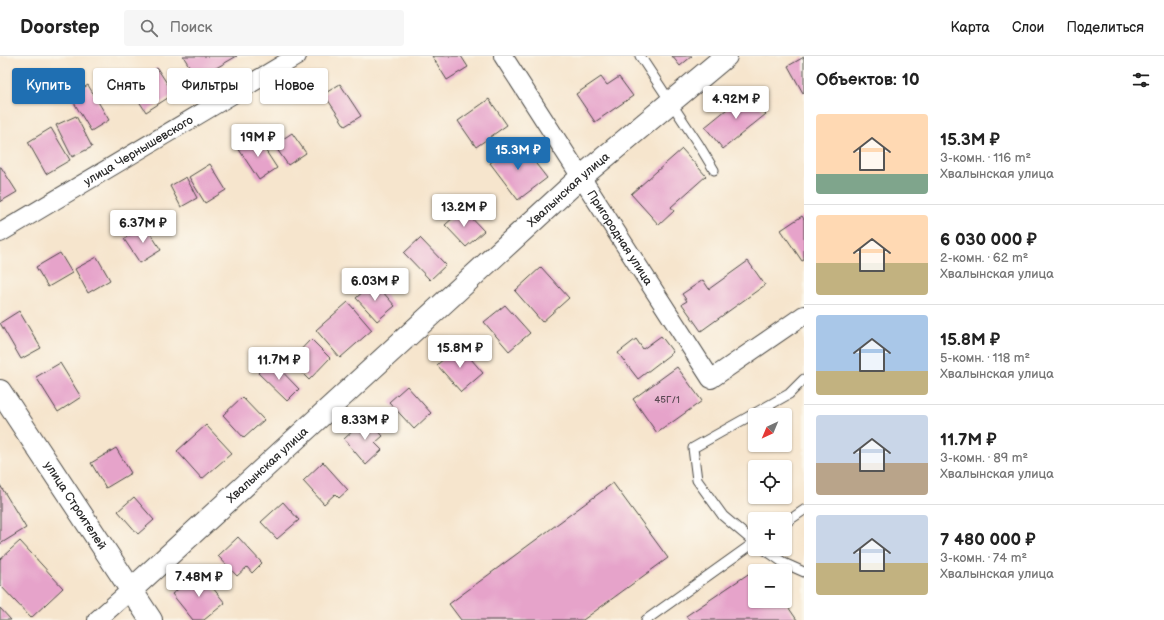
<!DOCTYPE html>
<html lang="ru">
<head>
<meta charset="utf-8">
<style>
  :root { --surface:#fff; --page:#f6f6f6; --text:#222; --muted:#767676; --line:#e0e0e0; --accent:#1f6fb2 }
  body { margin:0; font-family:"Balsamiq Sans",sans-serif; background:var(--page); color:var(--text); height:100vh; display:flex; flex-direction:column; font-size:15px; white-space:nowrap }
  * { box-sizing:border-box; margin:0 }
  p { font-size:13px; color:var(--muted) }
  .icon { flex:none; width:22px; height:22px; fill:none; stroke:currentColor; stroke-width:2; stroke-linecap:round; stroke-linejoin:round }
  .map { position:relative; flex:1; overflow:hidden }
  .drawer { display:flex; flex-direction:column; background:var(--surface); width:360px }
  .drawer>* { flex:none }
  .top-card { position:absolute; left:12px; top:12px; width:380px; height:36px; display:flex; gap:8px }
  .needle { width:26px; rotate:224deg }
  .tools { position:absolute; left:748px; top:352px; display:grid; gap:8px }
  .tools a { display:grid; place-items:center; width:44px; height:44px; border-radius:4px; background:var(--surface); box-shadow:0 1px 3px #0004; font-size:20px }
  .price { position:absolute; translate:-50% -34px; padding:0 9px; border-radius:4px; background:#fff; color:#222; font-size:13px; line-height:26px; filter:drop-shadow(0 1px 2px #0008) }
  .price::after { content:''; position:absolute; left:50%; top:24px; width:12px; height:9px; margin-left:-6px; background:inherit; clip-path:polygon(0 0,100% 0,50% 100%) }
  .price.selected { background:var(--accent); color:#fff }
  ul { padding:0; list-style:none }
  li { display:flex; align-items:center; gap:12px; height:100px; padding:0 12px }
  li+li { border-top:1px solid var(--line) }
  li span { display:grid; place-items:center; flex:none; width:112px; height:80px; border-radius:4px; color:#555 }
  li>.icon { margin-inline-start:auto }
  span .icon { width:48px; height:48px; fill:#fffc; stroke-width:1 }
  li b { font-size:17px }
  h2 { display:flex; justify-content:space-between; align-items:center; height:48px; padding:0 12px; font-size:17px }
  .chip { padding:0 14px; border-radius:4px; background:var(--surface); box-shadow:0 1px 3px #0004; font-size:14px; line-height:36px }
  .chip.selected { background:var(--accent); color:#fff }
  header { display:flex; align-items:center; gap:24px; box-sizing:border-box; height:56px; padding:0 20px; background:var(--surface); border-bottom:1px solid var(--line) }
  header strong { font-size:19px }
  nav { display:flex; gap:22px; margin-inline-start:auto; font-size:14px }
  .search { width:280px; height:36px; background:var(--page); display:flex; align-items:center; gap:10px; box-sizing:border-box; padding:0 14px; border-radius:4px; color:var(--muted); font-size:15px }
  main { display:flex; flex:1; min-height:0 }
  .map>svg:first-child { display:block }
  .building { fill:#e6a3ca }
  .lines { fill:none; stroke-linecap:round; stroke-linejoin:round }
  .service-casing { stroke:#494743; stroke-width:11 }
  .minor-casing { stroke:#494743; stroke-width:20 }
  .tertiary-casing { stroke:#494743; stroke-width:24 }
  .service { stroke:#fff; stroke-width:9 }
  .minor { stroke:#fff; stroke-width:18 }
  .tertiary { stroke:#fff; stroke-width:22 }
  .labels { text-anchor:middle; dominant-baseline:central; stroke-width:3; stroke-linejoin:round; paint-order:stroke }
  .number-label { font-size:10px; fill:#5a4953 }
  .street-label { font-size:12px; fill:#2b2b2b; stroke:#fbf7ec }
</style>
</head>
<body>
<header>
<strong>Doorstep</strong>
<div class="search"><svg class="icon" aria-label="search" viewBox="0 0 24 24"><circle cx="10" cy="10" r="6"/><path d="M15 15l6 6"/></svg>Поиск</div>
<nav><a>Карта</a><a>Слои</a><a>Поделиться</a></nav>
</header>
<main>
<div class="map">
<svg width="804" height="564" viewBox="0 0 804 564">
  <rect width="100%" height="100%" fill="#fbf7ec"/>
  <filter id="ink" filterUnits="userSpaceOnUse"><feTurbulence type="fractalNoise" baseFrequency=".025" numOctaves="2"/><feDisplacementMap in="SourceGraphic" scale="8" xChannelSelector="R" yChannelSelector="G"/><feConvolveMatrix kernelMatrix="1 2 1 2 8 2 1 2 1" color-interpolation-filters="sRGB"/></filter>
  <filter id="wash" filterUnits="userSpaceOnUse"><feTurbulence type="fractalNoise" baseFrequency=".012" numOctaves="4" result="noise"/><feDisplacementMap in="SourceGraphic" scale="16" xChannelSelector="R" yChannelSelector="G"/><feGaussianBlur stdDeviation="0.9" result="paint"/><feColorMatrix in="noise" values="0 0 0 0 0 0 0 0 0 0 0 0 0 0 0 0 0 1.4 0 .05"/><feComposite in="paint" operator="in"/></filter>
  <g filter="url(#wash)">
    <rect width="100%" height="100%" fill="#f6e5cd"/>
    <g id="blocks">
      <path class="building" d="M183 0H237L197 23Z
        M432 0H461L468 11 447 24Z
        M672 0H692L680 10Z
        M804 1V36L803 37 788 10Z
        M157 12 174 38 146 56 129 30Z
        M601 21 607 29 619 21 633 40 595 66 576 38Z
        M340 28 361 60 345 70 324 38Z
        M88 29 109 64 91 75 70 40Z
        M748 36 766 58 723 93 705 71Z
        M489 43 507 69 476 91 458 65Z
        M76 60 92 91 72 101 56 69Z
        M51 72 70 104 46 118 28 86Z
        M292 77 306 97 288 109 274 89Z
        M256 80 277 112 259 124 238 92Z
        M519 86 547 122 518 144 490 107Z
        M682 93 706 120 671 151 674 155 659 169 631 138Z
        M210 108 226 134 205 147 189 121Z
        M0 111H1L17 136 0 146Z
        M186 121 197 142 181 151 170 130Z
        M463 153 484 175 466 191 445 169Z
        M802 160 804 163V204L802 205 781 174Z
        M145 169 161 194 140 207 124 183Z
        M420 182 446 209 430 224 404 197Z
        M60 197 72 217 48 231 36 211Z
        M97 201 110 224 88 237 75 213Z
        M748 205 765 229 701 275 682 248 687 245 682 238 703 224 709 233Z
        M541 211 569 242 542 266 515 235Z
        M374 226 395 250 377 265 356 242Z
        M348 246 372 274 340 302 316 274Z
        M505 249 530 277 509 295 484 266Z
        M19 255 41 292 21 303 0 267Z
        M661 280 673 296 638 323 618 297 636 283 643 293Z
        M311 283 330 302 309 324 290 305Z
        M459 289 483 317 461 336 437 309Z
        M271 304 299 333 287 345 258 317Z
        M60 307 81 341 58 356 36 321Z
        M677 311 702 345 657 377 633 343Z
        M407 330 431 357 414 373 389 346Z
        M242 341 264 364 244 382 223 359Z
        M367 362 383 380 375 387 382 394 366 409 344 383Z
        M206 369 232 397 202 423 177 395Z
        M116 392 131 417 106 432 91 407Z
        M323 406 348 434 339 442 335 438 324 448 303 425Z
        M613 427 668 502 583 564H461L449 548Z
        M0 429 26 472 0 488Z
        M134 441 154 464 138 478 118 455Z
        M283 446 299 464 277 483 261 466Z
        M238 481 262 507 252 517 247 511 237 520 218 500Z
        M20 485 63 532 31 562 0 529V503Z
        M760 510 763 515H755V545H784L797 564H689L686 560Z
        M200 516 225 547 204 564H193L172 538Z
        M0 552 11 564H0Z"/>
    </g>
  </g>
  <g filter="url(#ink)">
    <use href="#blocks" fill-opacity="0" stroke="#494743" stroke-width="1"/>
    <g class="lines">
      <g class="service-casing">
        <path id="service" d="M640 0 699 89 714 114
          M785 467 804 454
          M755 487 723 460 697 424 693 392 789 338 804 323
          M764 493 784 507 804 516
          M646 564 755 486"/>
      </g>
      <g class="minor-casing">
        <g id="minor">
          <path id="s1" d="M503 0 711 323 804 259"/>
          <path id="s2" d="M0 177 297 0"/>
          <path d="M97 564 131 534"/>
        </g>
      </g>
      <g class="tertiary-casing">
        <g id="tertiary">
          <path id="s3" d="M0 335 151 564"/>
          <path id="s4" d="M131 534 581 121 726 0"/>
        </g>
      </g>
      <use href="#service" class="service"/>
      <use href="#minor" class="minor"/>
      <use href="#tertiary" class="tertiary"/>
    </g>
  </g>
  <g class="labels">
    <g class="number-label">
      <text x="667" y="344">45Г/1</text>
    </g>
    <g class="street-label">
      <text stroke="none"><textPath href="#s2" startOffset="161">улица Чернышевского</textPath></text>
      <text stroke="none"><textPath href="#s4" startOffset="593">Хвалынская улица</textPath></text>
      <text stroke="none"><textPath href="#s1" startOffset="216">Пригородная улица</textPath></text>
      <text stroke="none"><textPath href="#s4" startOffset="185">Хвалынская улица</textPath></text>
      <text stroke="none"><textPath href="#s3" startOffset="137">улица Строителей</textPath></text>
    </g>
  </g>
</svg>
<div class="tools">
<a><svg class="needle" viewBox="-14 -14 28 28"><path d="M0-13l5 13h-10z" fill="#e53935"/><path d="M0 13l5-13h-10z" fill="#767676"/></svg></a>
<a><svg class="icon" aria-label="locate" viewBox="0 0 24 24"><circle cx="12" cy="12" r="6"/><path d="M12 2v4M12 18v4M2 12h4M18 12h4"/></svg></a>
<a>+</a>
<a>−</a>
</div>
<b class="price" style="left:736px;top:64px">4.92M ₽</b>
<b class="price" style="left:258px;top:102px">19M ₽</b>
<b class="price selected" style="left:518px;top:115px">15.3M ₽</b>
<b class="price" style="left:464px;top:172px">13.2M ₽</b>
<b class="price" style="left:143px;top:188px">6.37M ₽</b>
<b class="price" style="left:375px;top:246px">6.03M ₽</b>
<b class="price" style="left:460px;top:313px">15.8M ₽</b>
<b class="price" style="left:279px;top:325px">11.7M ₽</b>
<b class="price" style="left:365px;top:385px">8.33M ₽</b>
<b class="price" style="left:199px;top:542px">7.48M ₽</b>
<div class="top-card">
<a class="chip selected">Купить</a>
<a class="chip">Снять</a>
<a class="chip">Фильтры</a>
<a class="chip">Новое</a>
</div>
</div>
<section class="drawer">
<h2>Объектов: 10<svg class="icon" aria-label="filters" viewBox="0 0 24 24"><path d="M4 7h16M4 17h16"/><circle cx="9" cy="7" r="2"/><circle cx="15" cy="17" r="2"/></svg></h2>
<ul>
<li><span style="background:linear-gradient(#ffd9b3 75%,#7fa58c 0)"><svg class="icon" aria-label="home" viewBox="0 0 24 24"><path d="M3 11l9-7 9 7M6 9v11h12V9"/></svg></span><div><b>15.3M ₽</b><p>3-комн. · 116 m²</p><p>Хвалынская улица</p></div></li>
<li><span style="background:linear-gradient(#ffd9b3 60%,#c2b280 0)"><svg class="icon" aria-label="home" viewBox="0 0 24 24"><path d="M3 11l9-7 9 7M6 9v11h12V9"/></svg></span><div><b>6 030 000 ₽</b><p>2-комн. · 62 m²</p><p>Хвалынская улица</p></div></li>
<li><span style="background:linear-gradient(#a9c7e8 70%,#c2b280 0)"><svg class="icon" aria-label="home" viewBox="0 0 24 24"><path d="M3 11l9-7 9 7M6 9v11h12V9"/></svg></span><div><b>15.8M ₽</b><p>5-комн. · 118 m²</p><p>Хвалынская улица</p></div></li>
<li><span style="background:linear-gradient(#c9d6e8 60%,#b9a48a 0)"><svg class="icon" aria-label="home" viewBox="0 0 24 24"><path d="M3 11l9-7 9 7M6 9v11h12V9"/></svg></span><div><b>11.7M ₽</b><p>3-комн. · 89 m²</p><p>Хвалынская улица</p></div></li>
<li><span style="background:linear-gradient(#c9d6e8 60%,#c2b280 0)"><svg class="icon" aria-label="home" viewBox="0 0 24 24"><path d="M3 11l9-7 9 7M6 9v11h12V9"/></svg></span><div><b>7 480 000 ₽</b><p>3-комн. · 74 m²</p><p>Хвалынская улица</p></div></li>
</ul>
</section>
</main>
</body>
</html>
